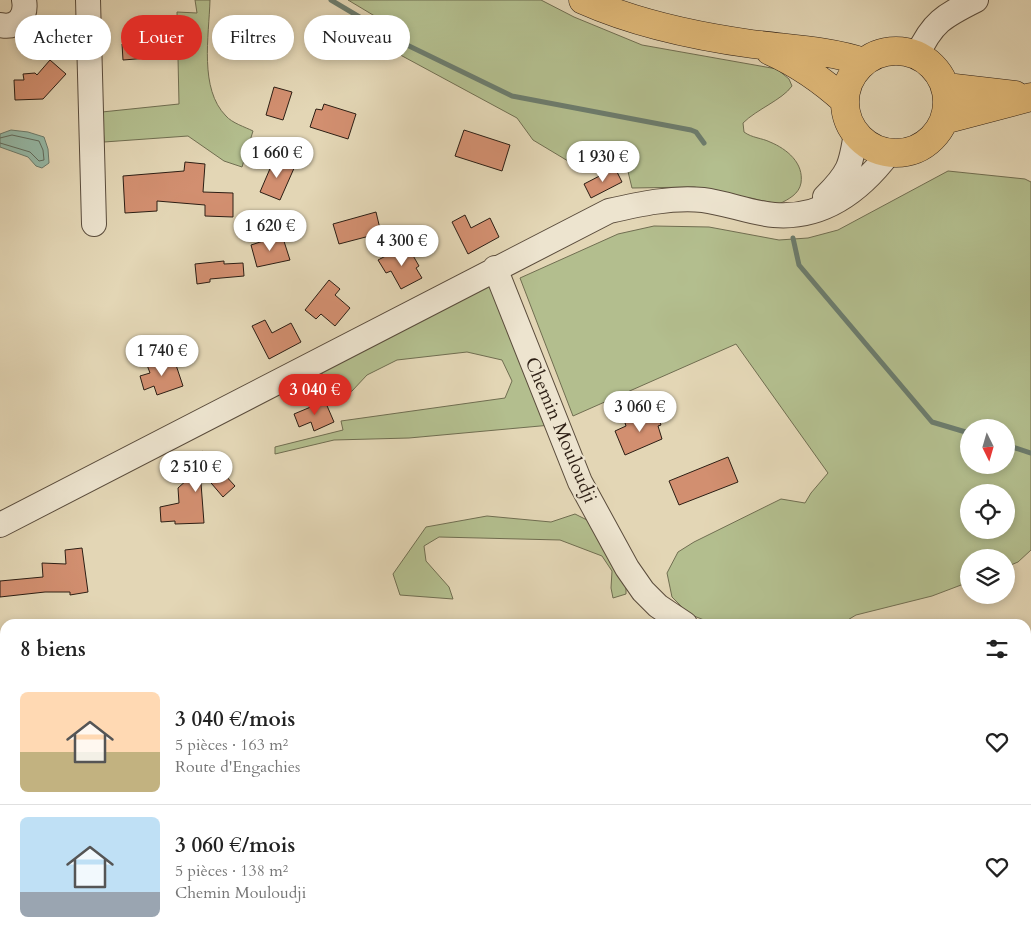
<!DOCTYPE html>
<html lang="fr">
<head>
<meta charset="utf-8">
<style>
  :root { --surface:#fff; --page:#f2f2f2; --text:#222; --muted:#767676; --line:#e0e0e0; --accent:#d93025 }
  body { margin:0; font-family:Cardo,serif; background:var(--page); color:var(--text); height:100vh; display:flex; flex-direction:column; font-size:19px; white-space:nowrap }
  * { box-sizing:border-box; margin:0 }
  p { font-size:16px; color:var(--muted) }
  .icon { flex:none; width:28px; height:28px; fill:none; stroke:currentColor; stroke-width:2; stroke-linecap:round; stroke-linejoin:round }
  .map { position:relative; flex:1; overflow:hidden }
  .sheet { position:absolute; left:0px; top:619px; width:1031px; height:321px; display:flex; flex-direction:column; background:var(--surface); border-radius:15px 15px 0 0; box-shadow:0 2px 8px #0003 }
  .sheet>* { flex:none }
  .top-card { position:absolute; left:15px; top:15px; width:500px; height:45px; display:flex; gap:10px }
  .needle { width:32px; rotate:175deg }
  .buttons { position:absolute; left:960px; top:419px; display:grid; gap:10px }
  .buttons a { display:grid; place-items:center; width:55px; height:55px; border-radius:50%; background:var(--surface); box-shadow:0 2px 8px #0003; font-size:25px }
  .price { position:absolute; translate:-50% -42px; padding:0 11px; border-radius:18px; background:#fff; color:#222; font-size:16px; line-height:32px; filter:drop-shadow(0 1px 2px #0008) }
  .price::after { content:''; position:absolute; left:50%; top:30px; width:15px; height:11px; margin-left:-8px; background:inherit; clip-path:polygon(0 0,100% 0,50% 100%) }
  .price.current { background:var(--accent); color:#fff }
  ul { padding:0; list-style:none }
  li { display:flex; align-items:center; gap:15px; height:125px; padding:0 20px }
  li+li { border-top:1px solid var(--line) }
  li span { display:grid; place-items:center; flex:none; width:140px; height:100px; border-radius:8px; color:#555 }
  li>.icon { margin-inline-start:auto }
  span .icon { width:60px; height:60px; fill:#fffc; stroke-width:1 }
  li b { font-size:21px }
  h2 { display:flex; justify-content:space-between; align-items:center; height:60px; padding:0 20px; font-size:21px }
  .chip { padding:0 18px; border-radius:22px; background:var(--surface); box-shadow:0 2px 8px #0003; font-size:18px; line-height:45px }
  .chip.current { background:var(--accent); color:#fff }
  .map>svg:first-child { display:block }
  .green { fill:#b3be8e; stroke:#706e51; fill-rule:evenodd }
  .water { fill:#96baa8; stroke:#6c7c6d }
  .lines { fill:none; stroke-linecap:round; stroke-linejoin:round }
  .shore { stroke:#616c5e; stroke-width:1 }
  .stream { stroke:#6c7c6d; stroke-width:5 }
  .building { fill:#d28f70; stroke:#2c1e14 }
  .minor-casing { stroke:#5a4c3c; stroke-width:26 }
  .major-casing { stroke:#2c1e14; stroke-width:29 }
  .minor { stroke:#ede4cf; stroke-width:24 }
  .major { stroke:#e2bb7a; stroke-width:28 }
  .labels { text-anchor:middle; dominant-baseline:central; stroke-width:4.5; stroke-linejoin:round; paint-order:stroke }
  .street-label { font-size:19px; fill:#2c1e14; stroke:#ede4cf }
</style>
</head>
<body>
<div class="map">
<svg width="1031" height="939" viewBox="0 0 1031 939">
  <rect width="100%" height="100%" fill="#e3d6b5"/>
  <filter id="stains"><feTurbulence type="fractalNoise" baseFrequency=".004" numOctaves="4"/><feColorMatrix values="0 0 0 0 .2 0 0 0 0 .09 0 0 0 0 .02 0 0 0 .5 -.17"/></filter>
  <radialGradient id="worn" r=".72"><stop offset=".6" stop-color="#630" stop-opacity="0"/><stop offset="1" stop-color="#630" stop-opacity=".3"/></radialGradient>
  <path class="green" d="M195 0H210C209 36 199 89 226 116 232 123 245 127 253 131L242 167 224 161 188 136 104 142 102 112 179 104 177 12 197 13Z
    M348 0H541L574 17 642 45 777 69 789 79 792 86C782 100 757 109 743 123L744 132C752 138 762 138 770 142 787 149 804 163 801 183 799 194 789 199 779 204L694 187 632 188 623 151 573 164 533 140 517 118 393 51 388 24Z
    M948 171 1025 179 1031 182V550L1018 562 1006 567V558H969V582L932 596 856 615 841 624H714L689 614 672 597 667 573 678 552 694 542 781 499 805 503 811 493 828 473 736 344 573 416 520 278 618 234 654 226 709 227 779 240 808 238 838 230ZM969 428H1006V465H969ZM969 492H1006V530H969Z
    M493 281 551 425 409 438 334 440 275 454V447L343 430 341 421 505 398 512 381 502 360 467 352 397 360 367 375 352 391 342 397 331 398 320 368Z
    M575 514 591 522 626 578V594L613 598 611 588 612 571 602 556 560 540 439 537 424 546 426 561 449 587 453 599 400 595 393 574 426 527 487 516 551 522Z
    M0 684H5V771H0Z
    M0 914 5 915V935H328L343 939H0Z"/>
  <path class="water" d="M11 130 28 132 44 137 48 149 49 163 42 168 36 166 28 157 0 147V134Z"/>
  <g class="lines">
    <path class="shore" d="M0 138 12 135 39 141 43 150 44 160 39 161 30 152 0 143"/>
    <path class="stream" d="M331 0 405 44 512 96 691 130 696 132 704 143
      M793 238 799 265 932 422 969 433
      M1006 445 1031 453"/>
  </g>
  <path class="building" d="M160 35 162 57 123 60 122 44H129L128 37Z
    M50 60 66 74 43 99 15 100 14 80H24L23 74 35 73 37 75Z
    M274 87 292 92 283 120 266 115Z
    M324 104 356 114 348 139 310 127 316 109 322 110Z
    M464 130 510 145 502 171 455 156Z
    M275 157 295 166 280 200 260 192Z
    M185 162 205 164 203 192 233 193V217L205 216V205L157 201V211L125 213 123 176 184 171Z
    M615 168 622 182 591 198 584 184Z
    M376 212 381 233 339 244 333 224Z
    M465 215 471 228 490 218 499 237 468 254 452 222Z
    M282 235 290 260 257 267 251 245Z
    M407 245 419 266 416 268 422 278 401 289 391 271 386 273 378 260Z
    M224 261V264L243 263 244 276 210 279V282L197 284 195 264Z
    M329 280 340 289 335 295 350 308 335 326 321 314 316 319 305 310Z
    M265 320 272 333 291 323 301 342 269 359 252 326Z
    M162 360 163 363 171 360 172 366 176 365 183 386 157 395 154 386 144 390 140 376 150 373 147 365Z
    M325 401 334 422 314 431 311 422 299 427 294 414Z
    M655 410 661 425 658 426 662 439 625 455 615 431 626 426 625 423Z
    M203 451 235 486 223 497 200 470 204 523 175 524V521L161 522 160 507 179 503 178 488 199 469 192 460Z
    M728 457 738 482 679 505 669 481Z
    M82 548 88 592 70 595V592H45L0 597V581L43 577 42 563 66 564 65 550Z"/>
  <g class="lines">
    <g class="minor-casing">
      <path id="minor" d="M88 0 94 224
        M0 25C17 29 27 16 24 0
        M917 56C932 22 944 16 976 0
        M825 197C849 173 851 166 856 133
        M495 268 580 482 627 568 643 591 658 606 685 624
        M0 525 609 211C640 204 671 197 703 200 727 203 750 213 774 215 823 219 861 190 889 153
        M1026 807 1031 809"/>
    </g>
    <g class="major-casing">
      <path id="major" d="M583 0C637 24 694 36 752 44 790 49 828 50 864 62
        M770 51C799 64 822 80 845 101
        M845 102a51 51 0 1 1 102 0a51 51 0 1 1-102 0Z
        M946 87 1015 95
        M944 120 1031 97"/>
    </g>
    <use href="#minor" class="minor"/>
    <use href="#major" class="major"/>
  </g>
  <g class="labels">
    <g class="street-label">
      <text transform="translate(561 430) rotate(67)">Chemin Mouloudji</text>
    </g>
  </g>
  <rect width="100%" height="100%" filter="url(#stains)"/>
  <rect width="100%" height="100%" fill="url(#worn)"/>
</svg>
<div class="buttons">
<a><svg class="needle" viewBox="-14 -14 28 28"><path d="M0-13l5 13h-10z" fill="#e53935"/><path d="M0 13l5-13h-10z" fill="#767676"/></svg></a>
<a><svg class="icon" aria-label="locate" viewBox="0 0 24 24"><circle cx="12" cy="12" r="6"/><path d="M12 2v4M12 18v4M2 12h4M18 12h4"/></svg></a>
<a><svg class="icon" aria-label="layers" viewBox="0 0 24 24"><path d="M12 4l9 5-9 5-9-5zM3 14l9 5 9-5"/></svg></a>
</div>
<b class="price" style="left:277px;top:179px">1 660 €</b>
<b class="price" style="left:603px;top:183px">1 930 €</b>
<b class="price" style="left:270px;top:252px">1 620 €</b>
<b class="price" style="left:402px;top:267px">4 300 €</b>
<b class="price" style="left:162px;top:377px">1 740 €</b>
<b class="price current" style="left:315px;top:416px">3 040 €</b>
<b class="price" style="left:640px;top:433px">3 060 €</b>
<b class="price" style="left:196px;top:493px">2 510 €</b>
<div class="top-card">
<a class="chip">Acheter</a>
<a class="chip current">Louer</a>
<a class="chip">Filtres</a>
<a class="chip">Nouveau</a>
</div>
<section class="sheet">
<h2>8 biens<svg class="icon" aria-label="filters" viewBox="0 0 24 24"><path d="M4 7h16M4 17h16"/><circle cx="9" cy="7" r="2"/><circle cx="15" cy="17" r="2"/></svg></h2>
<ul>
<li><span style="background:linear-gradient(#ffd9b3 60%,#c2b280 0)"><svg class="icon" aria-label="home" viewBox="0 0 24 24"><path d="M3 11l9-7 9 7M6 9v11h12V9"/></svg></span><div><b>3 040 €/mois</b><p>5 pièces · 163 m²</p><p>Route d'Engachies</p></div><svg class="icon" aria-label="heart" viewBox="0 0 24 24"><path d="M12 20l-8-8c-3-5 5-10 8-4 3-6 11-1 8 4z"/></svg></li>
<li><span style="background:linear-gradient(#bfe0f5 75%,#9aa5b1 0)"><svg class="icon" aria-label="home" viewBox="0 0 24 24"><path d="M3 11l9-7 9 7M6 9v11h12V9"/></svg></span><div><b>3 060 €/mois</b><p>5 pièces · 138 m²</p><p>Chemin Mouloudji</p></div><svg class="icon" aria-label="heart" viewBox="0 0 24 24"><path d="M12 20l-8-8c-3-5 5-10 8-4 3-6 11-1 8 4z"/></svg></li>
</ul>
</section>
</div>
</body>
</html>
